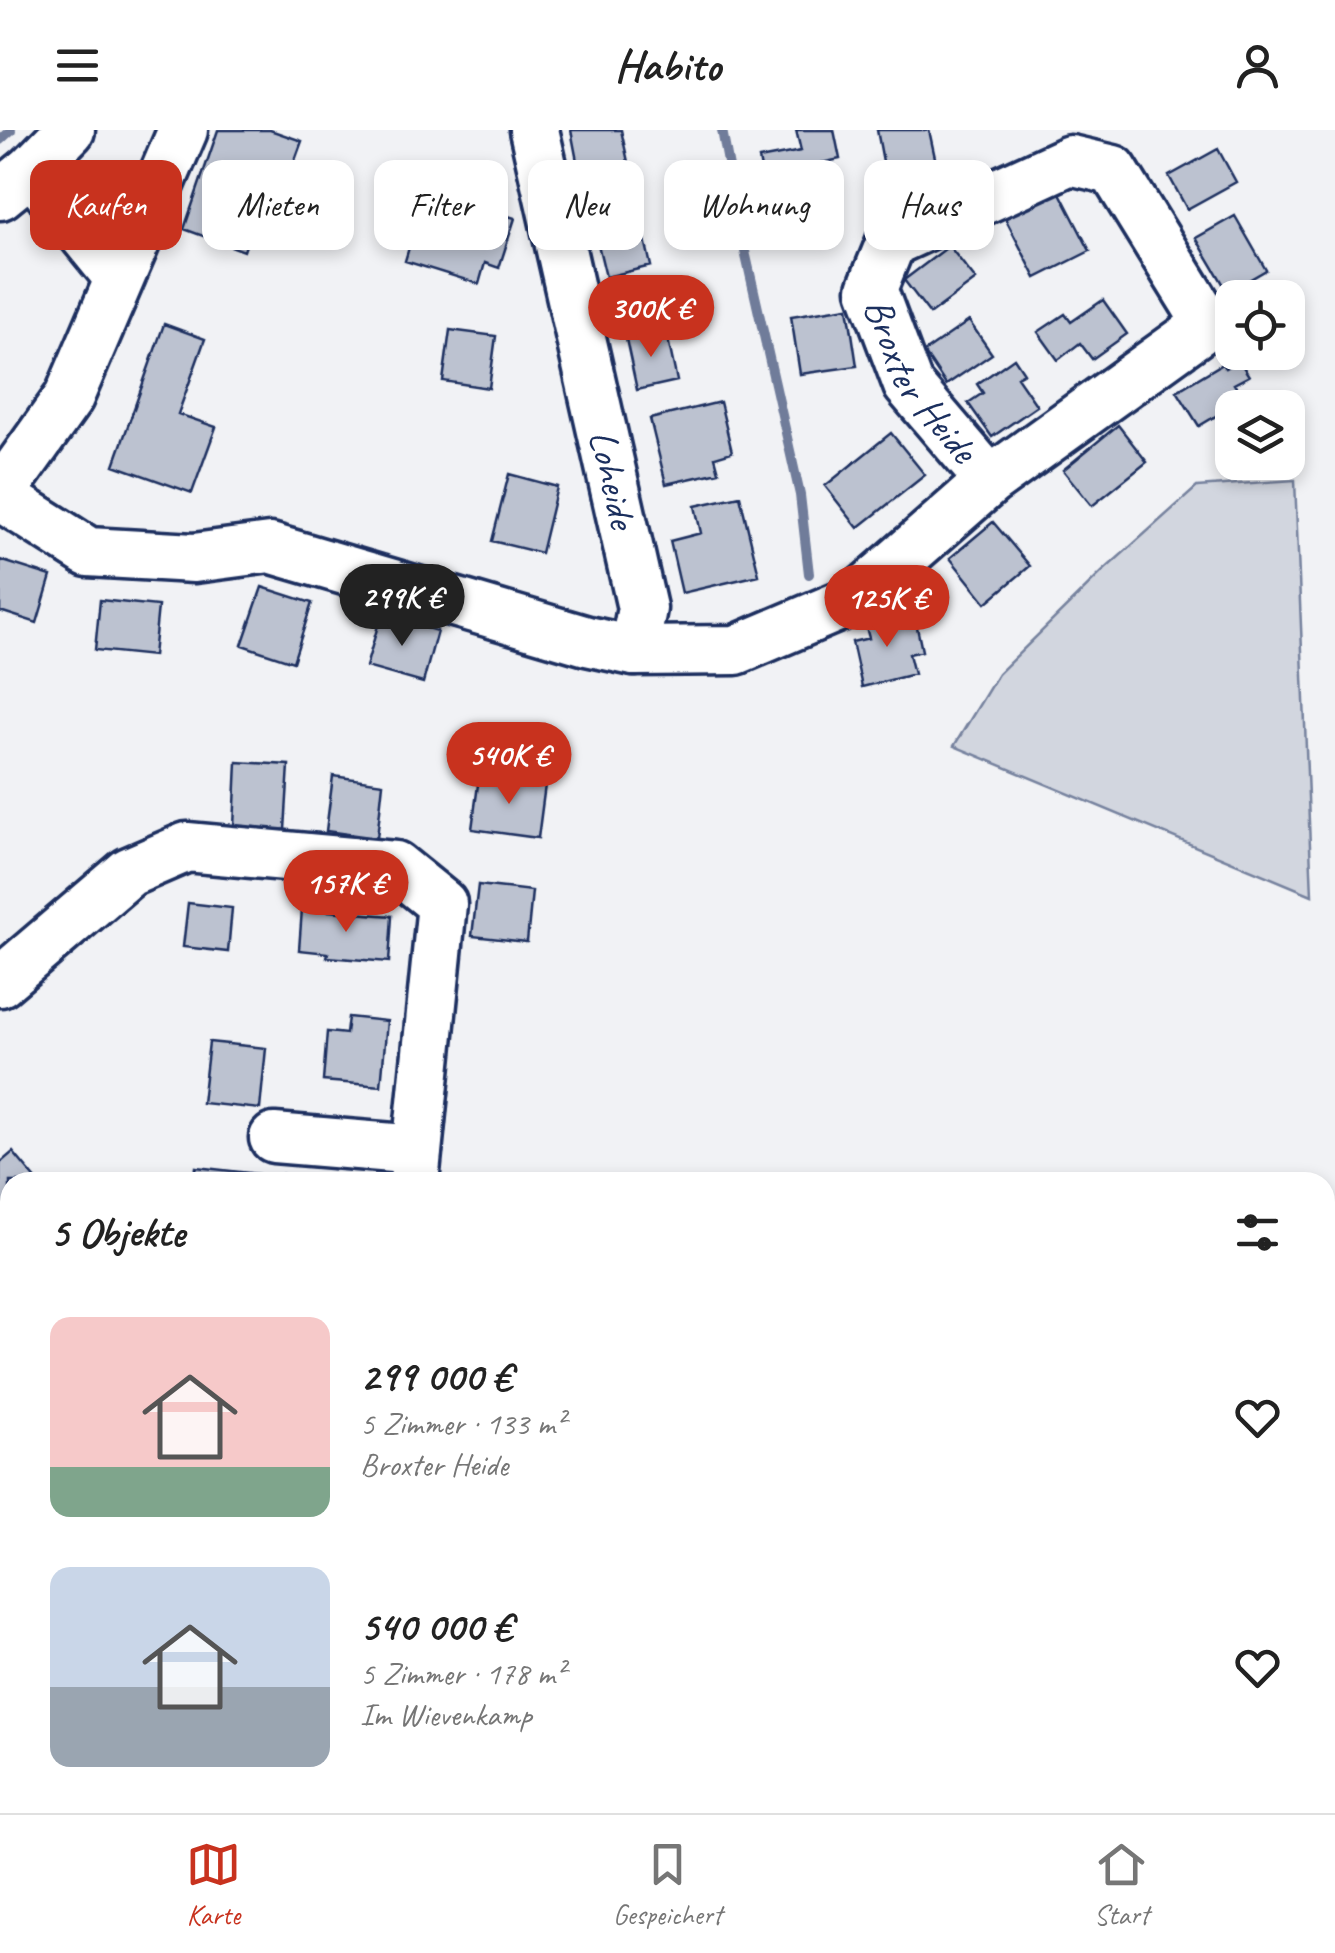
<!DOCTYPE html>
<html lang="de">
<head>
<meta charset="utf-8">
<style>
  :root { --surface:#fff; --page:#f6f6f6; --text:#222; --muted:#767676; --line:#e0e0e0; --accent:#c8321e }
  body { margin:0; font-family:Caveat,sans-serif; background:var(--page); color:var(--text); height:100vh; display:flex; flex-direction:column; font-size:38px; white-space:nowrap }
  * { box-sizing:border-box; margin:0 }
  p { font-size:32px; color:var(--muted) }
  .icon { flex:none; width:55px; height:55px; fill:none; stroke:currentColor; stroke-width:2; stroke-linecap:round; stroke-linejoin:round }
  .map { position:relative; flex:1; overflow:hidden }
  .sheet { position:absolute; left:0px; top:1042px; width:1335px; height:642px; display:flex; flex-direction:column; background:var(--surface); border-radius:30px 30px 0 0; box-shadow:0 5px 15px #0003 }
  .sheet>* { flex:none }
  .hud { position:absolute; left:30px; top:30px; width:1275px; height:90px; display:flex; gap:20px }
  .buttons { position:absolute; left:1215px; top:150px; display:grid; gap:20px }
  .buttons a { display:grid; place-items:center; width:90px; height:90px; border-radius:20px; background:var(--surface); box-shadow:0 5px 15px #0003; font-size:50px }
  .price { position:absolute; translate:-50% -85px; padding:0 22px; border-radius:35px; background:var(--accent); color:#fff; font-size:32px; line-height:65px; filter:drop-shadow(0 2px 5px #0008) }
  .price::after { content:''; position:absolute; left:50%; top:60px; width:30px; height:22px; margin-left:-15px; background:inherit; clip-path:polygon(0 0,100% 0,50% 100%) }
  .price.active { background:#222; color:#fff }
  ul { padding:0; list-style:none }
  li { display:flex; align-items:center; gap:30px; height:250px; padding:0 50px }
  li span { display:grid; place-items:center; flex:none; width:280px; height:200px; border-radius:20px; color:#555 }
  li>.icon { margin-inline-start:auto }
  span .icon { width:120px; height:120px; fill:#fffc; stroke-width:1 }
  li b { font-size:42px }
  h2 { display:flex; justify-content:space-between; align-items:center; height:120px; padding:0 50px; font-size:42px }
  .chip { padding:0 35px; border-radius:20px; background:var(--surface); box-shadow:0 5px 15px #0003; font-size:35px; line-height:90px }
  .chip.active { background:var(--accent); color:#fff }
  header { display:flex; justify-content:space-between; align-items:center; height:130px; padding:0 50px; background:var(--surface); font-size:45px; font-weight:700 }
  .dock { display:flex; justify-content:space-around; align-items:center; height:140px; border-top:2px solid var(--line); background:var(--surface); font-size:28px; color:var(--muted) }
  .dock a { display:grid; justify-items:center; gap:5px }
  .dock .active { color:var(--accent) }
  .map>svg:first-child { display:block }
  .green { fill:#d2d6df; stroke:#76829e; stroke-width:2.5 }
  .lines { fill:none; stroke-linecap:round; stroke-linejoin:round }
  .stream { stroke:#707c9a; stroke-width:10 }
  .building { fill:#bcc2d0; stroke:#1b2f5e; stroke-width:2.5 }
  .minor-casing { stroke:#1b2f5e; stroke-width:55 }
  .minor { stroke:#fff; stroke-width:48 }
  .labels { text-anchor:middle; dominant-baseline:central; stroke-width:8; stroke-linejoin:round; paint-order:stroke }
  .street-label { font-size:40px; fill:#1b2f5e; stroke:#fff }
</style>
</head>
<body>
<header><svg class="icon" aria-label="menu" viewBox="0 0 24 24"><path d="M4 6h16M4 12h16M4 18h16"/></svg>Habito<svg class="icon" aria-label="person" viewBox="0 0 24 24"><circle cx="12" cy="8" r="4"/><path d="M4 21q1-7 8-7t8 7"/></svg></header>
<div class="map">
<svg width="1335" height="1683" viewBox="0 0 1335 1683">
  <rect width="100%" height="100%" fill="#f1f2f5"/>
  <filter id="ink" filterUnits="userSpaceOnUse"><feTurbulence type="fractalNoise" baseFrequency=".01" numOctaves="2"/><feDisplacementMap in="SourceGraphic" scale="20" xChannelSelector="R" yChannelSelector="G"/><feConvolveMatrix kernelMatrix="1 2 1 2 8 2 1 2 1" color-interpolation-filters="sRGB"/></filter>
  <g filter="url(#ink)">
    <path class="green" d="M1295 350 1312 765 954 616 998 544 1102 442 1197 357Z"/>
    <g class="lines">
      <path class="stream" d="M722 0 742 108 800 365 809 444
        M0 10 11 0"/>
    </g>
    <path class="building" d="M218 0H270L302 11 286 55 252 43 244 69 260 74 244 121 184 99Z
      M571 0H621L630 41 581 52Z
      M796 0H834L840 29 817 34 824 72 770 83 759 29 801 21Z
      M877 0H929L937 37 886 47Z
      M1218 19 1236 52 1187 79 1169 46Z
      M1058 59 1090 121 1036 148 1004 86Z
      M465 73 515 88 499 138 485 133 479 154 405 131 417 91 456 103Z
      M639 83 651 136 606 147 593 94Z
      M1235 86 1266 140 1228 162 1196 108Z
      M949 116 976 150 930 184 904 150Z
      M1103 170 1127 204 1092 229 1080 213 1058 230 1038 202 1065 184 1071 192Z
      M848 177 857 236 800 244 791 186Z
      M969 191 992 224 946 255 924 222Z
      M164 194 205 209 178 284 216 297 192 363 114 335Z
      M450 200 496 206 489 258 443 251Z
      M666 200 677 251 637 260 626 209Z
      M1014 228 1024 243 1017 247 1037 276 992 307 968 273 983 263 977 254Z
      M1239 230 1249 246 1234 254 1244 269 1199 296 1177 261 1222 234 1225 238Z
      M720 272 732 322 715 327 719 342 666 354 650 289Z
      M1118 295 1147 332 1092 376 1063 340Z
      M891 303 925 345 858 398 825 356Z
      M509 344 557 357 541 423 492 411Z
      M740 366 759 445 682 463 670 411 701 403 695 376Z
      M993 392 1030 436 986 473 950 428Z
      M0 430 51 446 37 493 0 481Z
      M262 457 312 473 293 532 242 515Z
      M100 470 158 476 153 526 95 520Z
      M914 483 922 521 909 524 914 544 862 557 852 512 869 508 865 494Z
      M381 485 437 501 423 553 366 537Z
      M237 632 289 635 285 700 234 697Z
      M333 646 383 653 377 708 326 701Z
      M479 647 545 655 538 708 472 699Z
      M478 755 532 761 527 812 472 806Z
      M188 773 232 778 228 822 183 817Z
      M302 779 392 786 389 832 327 827 328 823 299 820Z
      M348 887 387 891 381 956 323 951 327 902 346 904Z
      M209 912 266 918 260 979 202 973Z
      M13 1022 38 1052H10V1100L0 1088V1033Z
      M196 1037 259 1044 258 1052H194Z
      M282 1044 357 1052H281Z
      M0 1202 10 1213V1313L2 1320Z
      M58 1675H96L115 1682 55 1683Z
      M443 1675H499L497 1683H441Z"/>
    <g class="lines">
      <g class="minor-casing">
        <g id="minor">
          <path id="s1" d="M534 0 642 478 634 521"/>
          <path d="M31 40 119 148"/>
          <path d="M0 65 31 40 70 0"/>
          <path d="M0 364 69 267 183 0"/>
          <path id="s2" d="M0 366 88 422 194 428 270 418 587 511 634 521 736 520 854 470 990 351 1208 194 1113 40 1070 30 891 112 872 159 908 255 990 351"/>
          <path d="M0 852 129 742 187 717 395 736 442 774 414 1052"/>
          <path d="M274 1008 417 1020"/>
          <path d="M0 1144 10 1156"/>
          <path d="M0 1562 10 1567"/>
          <path d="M254 1675 263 1683"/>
        </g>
      </g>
      <use href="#minor" class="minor"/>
    </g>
  </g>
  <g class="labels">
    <g class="street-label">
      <text stroke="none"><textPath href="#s2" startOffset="1922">Broxter Heide</textPath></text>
      <text stroke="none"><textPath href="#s1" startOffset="358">Loheide</textPath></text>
    </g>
  </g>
</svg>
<div class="buttons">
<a><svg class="icon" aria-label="locate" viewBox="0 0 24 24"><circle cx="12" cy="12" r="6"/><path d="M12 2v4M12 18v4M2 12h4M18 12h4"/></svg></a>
<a><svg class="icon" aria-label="layers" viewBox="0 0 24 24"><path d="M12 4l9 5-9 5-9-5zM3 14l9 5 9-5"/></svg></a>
</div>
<b class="price" style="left:651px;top:230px">300K €</b>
<b class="price active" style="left:402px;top:519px">299K €</b>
<b class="price" style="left:887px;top:520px">125K €</b>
<b class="price" style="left:509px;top:677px">540K €</b>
<b class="price" style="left:346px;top:805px">157K €</b>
<div class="hud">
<a class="chip active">Kaufen</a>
<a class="chip">Mieten</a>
<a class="chip">Filter</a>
<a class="chip">Neu</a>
<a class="chip">Wohnung</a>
<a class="chip">Haus</a>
</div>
<section class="sheet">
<h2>5 Objekte<svg class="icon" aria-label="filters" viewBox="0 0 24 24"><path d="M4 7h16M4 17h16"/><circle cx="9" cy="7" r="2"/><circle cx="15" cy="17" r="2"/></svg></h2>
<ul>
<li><span style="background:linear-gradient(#f6c9c9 75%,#7fa58c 0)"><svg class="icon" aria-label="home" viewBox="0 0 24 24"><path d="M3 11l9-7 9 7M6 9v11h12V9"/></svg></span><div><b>299 000 €</b><p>5 Zimmer · 133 m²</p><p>Broxter Heide</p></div><svg class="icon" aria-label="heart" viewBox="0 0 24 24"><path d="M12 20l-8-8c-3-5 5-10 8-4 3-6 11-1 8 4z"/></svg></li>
<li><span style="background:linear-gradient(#c9d6e8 60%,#9aa5b1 0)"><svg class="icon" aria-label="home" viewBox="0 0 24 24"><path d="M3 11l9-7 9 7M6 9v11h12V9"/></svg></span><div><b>540 000 €</b><p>5 Zimmer · 178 m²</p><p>Im Wievenkamp</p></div><svg class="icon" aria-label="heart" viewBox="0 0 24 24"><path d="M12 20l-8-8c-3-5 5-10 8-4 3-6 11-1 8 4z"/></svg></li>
</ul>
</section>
</div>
<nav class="dock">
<a class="active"><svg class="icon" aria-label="map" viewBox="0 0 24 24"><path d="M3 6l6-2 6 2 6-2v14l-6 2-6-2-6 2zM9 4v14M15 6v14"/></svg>Karte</a>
<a><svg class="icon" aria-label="saved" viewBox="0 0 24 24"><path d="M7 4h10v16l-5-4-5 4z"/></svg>Gespeichert</a>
<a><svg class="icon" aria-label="home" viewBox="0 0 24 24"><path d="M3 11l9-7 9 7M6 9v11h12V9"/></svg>Start</a>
</nav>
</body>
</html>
